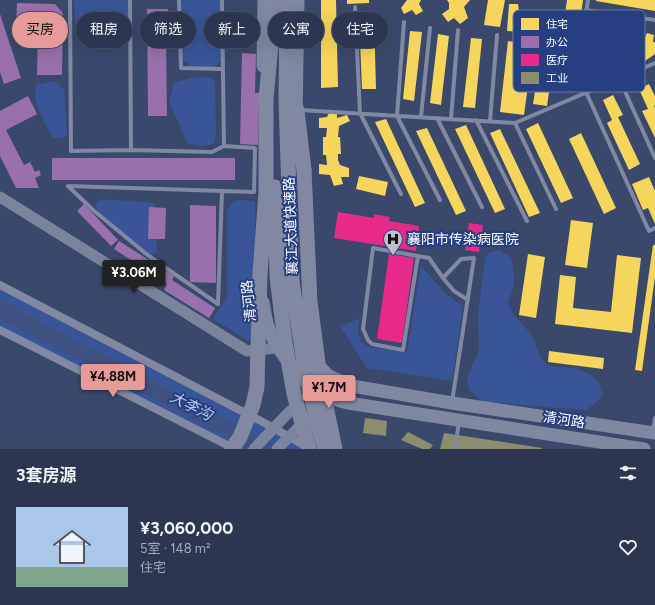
<!DOCTYPE html>
<html lang="zh">
<head>
<meta charset="utf-8">
<style>
  :root { --surface:#2c3650; --page:#38415a; --text:#f1f3f6; --muted:#a6abb7; --line:#485067; --accent:#e69b98 }
  body { margin:0; font-family:Figtree,"Noto Sans SC",sans-serif; background:var(--page); color:var(--text); height:100vh; display:flex; flex-direction:column; font-size:15px; white-space:nowrap }
  * { box-sizing:border-box; margin:0 }
  p { font-size:13px; color:var(--muted) }
  .icon { flex:none; width:22px; height:22px; fill:none; stroke:currentColor; stroke-width:2; stroke-linecap:round; stroke-linejoin:round }
  .map { position:relative; height:449px; overflow:hidden }
  .panel { display:flex; flex-direction:column; background:var(--surface); flex:1 }
  .panel>* { flex:none }
  .banner { position:absolute; left:12px; top:12px; width:400px; height:36px; display:flex; gap:8px }
  .price { position:absolute; translate:-50% -34px; padding:0 9px; border-radius:4px; background:var(--accent); color:#111; font-size:13px; line-height:26px; filter:drop-shadow(0 1px 2px #0008) }
  .price::after { content:''; position:absolute; left:50%; top:24px; width:12px; height:9px; margin-left:-6px; background:inherit; clip-path:polygon(0 0,100% 0,50% 100%) }
  .price.active { background:#222; color:#fff }
  ul { padding:0; list-style:none }
  li { display:flex; align-items:center; gap:12px; height:100px; padding:0 16px }
  li+li { border-top:1px solid var(--line) }
  li span { display:grid; place-items:center; flex:none; width:112px; height:80px; border-radius:0px; color:#555 }
  li>.icon { margin-inline-start:auto }
  span .icon { width:48px; height:48px; fill:#fffc; stroke-width:1 }
  li b { font-size:17px }
  h2 { display:flex; justify-content:space-between; align-items:center; height:48px; padding:0 16px; font-size:17px }
  .chip { padding:0 14px; border-radius:18px; background:var(--surface); box-shadow:0 4px 16px #0002,0 0 0 1px var(--line); font-size:14px; line-height:36px }
  .chip.active { background:var(--accent); color:#111 }
  .map>svg:first-child { display:block }
  .green { fill:#395597 }
  .water { fill:#3f5180 }
  .homes { fill:#f6d55c }
  .offices { fill:#9970ab }
  .health { fill:#e7298a }
  .industry { fill:#8c8c6e }
  .lines { fill:none; stroke-linecap:round; stroke-linejoin:round }
  .lane { stroke:#8089a1; stroke-width:4 }
  .street { stroke:#8089a1; stroke-width:8 }
  .secondary { stroke:#7b849d; stroke-width:11 }
  .primary { stroke:#7e88a0; stroke-width:13 }
  .highway { stroke:#8089a1; stroke-width:15 }
  .secondary-bridge { stroke:#7b849d; stroke-width:11 }
  .highway-bridge { stroke:#8089a1; stroke-width:15 }
  .labels { text-anchor:middle; dominant-baseline:central; stroke-width:4; stroke-linejoin:round; paint-order:stroke }
  .street-label { font-size:14px; fill:#fff; stroke:#253f80 }
  .poi-label { font-size:14px; fill:#fff; stroke:#253f80; text-anchor:start }
  .water-label { font-size:15px; font-style:italic; fill:#b7c8ee; stroke:#253f80 }
  .key { fill:#253f80; stroke:#6679a6; stroke-width:1 }
  .key-label { font-size:11px; fill:#fff }
</style>
</head>
<body>
<div class="map">
<svg width="655" height="449" viewBox="0 0 655 449">
  <rect width="100%" height="100%" fill="#3a486b"/>
  <path class="green" d="M74 0H128V33L76 35Z
    M179 0H222L223 59 212 69 192 68 181 58Z
    M210 77 215 82 216 135 214 144 202 146 188 144 169 102 174 83 190 78Z
    M54 81 64 90 67 132 64 138H53L44 122 35 99 36 85Z
    M101 199 155 203 157 252 150 257 97 213 96 204Z
    M237 200 255 201 256 340H247L213 319 227 297V211L231 204Z
    M500 250 511 258C515 277 516 284 508 302L513 314 531 334 541 357 548 366C564 368 586 366 597 381 600 385 601 391 603 395L597 402 586 410 483 402 469 390 467 378 479 350 478 314 485 259 489 252Z
    M421 266 447 295 463 306 452 381 367 368 340 326 359 319 358 332 362 342 368 347 407 352Z
    M0 286 309 449H235L0 330Z"/>
  <path class="water" d="M0 300 282 449H251L0 319Z"/>
  <path class="homes" d="M321 0H336L338 87 321 88Z
    M347 0H369V3L347 4Z
    M407 0H421L419 4 423 11 416 15 412 10 404 14 401 8Z
    M447 0H470L464 7 468 18 460 24 454 18 448 22 442 14 449 9V3Z
    M488 0H505L500 27 484 25Z
    M567 0H583L578 37 562 34Z
    M596 0H655V11L596 1Z
    M509 4H518L519 13 554 16V35L507 31Z
    M359 16H374L376 89H362Z
    M611 28 620 30V38L626 46 637 47 644 40 647 33 654 35 653 41 655 43V54L645 61V65L635 64 637 56 621 54 619 62 609 60 610 54 605 48 599 46 601 37 608 39Z
    M410 31 422 32 414 101 403 99Z
    M438 34 449 36 441 105 430 103Z
    M471 38 482 39 475 108 463 107Z
    M508 41 561 50 560 61 532 56 524 115 500 112Z
    M539 67 589 75 586 90 550 85 547 106 533 104Z
    M649 84 655 96V105L654 106 655 108V138L642 111 648 109 639 89Z
    M613 95 623 115 618 117 640 164 629 170 607 123 612 120 603 100Z
    M329 113 337 114V118L347 115 350 121 339 126 338 137H340L341 154H338V160L340 165 349 168V177H341L343 184 334 186 330 175 319 174V164L327 165 326 155H323V137H326L327 128H319V118L327 117Z
    M386 119 425 203 415 207 375 122Z
    M538 123 573 198 561 203 526 129Z
    M466 125 505 209 495 213 455 129Z
    M427 128 466 211 456 215 416 131Z
    M500 129 540 213 529 217 490 133Z
    M581 133 616 208 604 214 569 139Z
    M359 176 388 182 385 196 356 189Z
    M649 177 655 191V224L648 208 643 210 632 184Z
    M571 220 593 223 587 268 565 265Z
    M653 245H655V277L642 371 635 370Z
    M528 254 545 257 536 318 519 315Z
    M617 255 641 258 632 333 555 324 560 275 576 277 573 308 611 312Z
    M549 351 604 358 603 369 548 362Z"/>
  <path class="offices" d="M17 3 55 4 63 13 62 75H37L38 25H16Z
    M147 9H168L169 15H175L176 40H166L167 116H148Z
    M0 14 21 78 4 84 0 72Z
    M242 53 256 54 255 93H259L258 145 240 144Z
    M28 96 37 114 6 130 24 165 30 162 35 172 39 170 41 175 35 178 39 188H16L0 156V111Z
    M52 158H235V180H52Z
    M84 204 118 240 111 246 77 211Z
    M190 205 216 206V283L190 282Z
    M149 207 166 208 165 239H148Z
    M119 241 174 276 172 280 215 308 209 318 164 290 167 284 114 249Z"/>
  <path class="health" d="M338 212 374 218V214L390 217 389 221 419 226 416 251 334 238Z
    M469 223 483 225 479 252 465 250Z
    M389 254 414 258 402 343 377 339Z"/>
  <path class="industry" d="M365 418 387 421 386 436 363 433Z
    M408 432 433 445 430 449H422L401 440Z
    M444 433 542 448V449H440Z"/>
  <g class="lines">
    <path class="lane" d="M70 0 71 151 131 150
      M130 0 131 150 212 152 224 146
      M179 0 181 68 223 69
      M588 0 581 46 600 86
      M355 7 360 113 401 194
      M586 10 655 20
      M404 22 397 116 440 200
      M223 31 262 33
      M619 78 655 158
      M586 92 649 231 655 228
      M300 110 515 123 655 63
      M421 117 430 28
      M437 118 482 207
      M451 119 458 30
      M476 120 527 221
      M490 121 497 35
      M515 123 556 209
      M222 191 218 304 150 257 93 210 68 186 254 192 255 148 224 146 222 0
      M418 256 403 350 372 344 368 340 363 329 373 248 429 258 443 278 461 259 474 258 452 402
      M443 278 454 291 468 300
      M653 431 655 418
      M455 449 459 422"/>
    <path class="street" d="M0 285 261 421 309 448
      M0 330 235 449"/>
    <path class="secondary" d="M0 197 247 351 278 348
      M321 401 338 380"/>
    <path class="primary" d="M263 66 264 0
      M296 119 298 0
      M263 302C265 310 265 318 268 326 273 346 301 381 318 392 327 398 338 400 348 403L644 449
      M316 363 329 376 352 386 452 403 655 433"/>
    <path class="highway" d="M287 0 286 102 292 281
      M272 34V0
      M297 110 304 170"/>
    <path class="secondary-bridge" d="M254 449 290 411
      M277 449 303 423"/>
    <path class="highway-bridge" d="M304 170 310 302 320 378 335 449
      M275 187 277 277 285 342 294 394 309 449
      M292 281 304 363 316 418 325 449
      M232 449 240 437 253 405 257 387 260 274 266 192V99L272 34"/>
  </g>
  <defs>
    <g id="hospital-pin" transform="scale(1)"><path d="M0 17L-7.5 6A9.5 9.5 0 1 1 7.5 6Z" fill="#babfcb" stroke="#253f80"/><path d="M-5-5h3v3.5h4V-5h3V5h-3V1.5h-4V5h-3Z" fill="#111"/></g>
  </defs>
  <g fill-rule="evenodd">
    <use href="#hospital-pin" x="393" y="239"/>
  </g>
  <g class="labels">
    <g class="street-label">
      <text transform="translate(291 226) rotate(-92)">襄江大道快速路</text>
      <text transform="translate(249 301) rotate(-96)">清河路</text>
      <text transform="translate(564 420) rotate(9)">清河路</text>
    </g>
    <g class="poi-label">
      <text x="407" y="239">襄阳市传染病医院</text>
    </g>
    <g class="water-label">
      <text transform="translate(191 406) rotate(27)">大李沟</text>
    </g>
  </g>
  <rect x="513" y="10" width="132" height="82" rx="6" class="key"/>
  <rect x="521" y="18" width="18" height="12" fill="#f6d55c"/>
  <rect x="521" y="36" width="18" height="12" fill="#9970ab"/>
  <rect x="521" y="54" width="18" height="12" fill="#e7298a"/>
  <rect x="521" y="72" width="18" height="12" fill="#8c8c6e"/>
  <g class="key-label">
    <text x="546" y="28">住宅</text>
    <text x="546" y="46">办公</text>
    <text x="546" y="64">医疗</text>
    <text x="546" y="82">工业</text>
  </g>
</svg>
<b class="price active" style="left:134px;top:294px">¥3.06M</b>
<b class="price" style="left:113px;top:398px">¥4.88M</b>
<b class="price" style="left:329px;top:409px">¥1.7M</b>
<div class="banner">
<a class="chip active">买房</a>
<a class="chip">租房</a>
<a class="chip">筛选</a>
<a class="chip">新上</a>
<a class="chip">公寓</a>
<a class="chip">住宅</a>
</div>
</div>
<section class="panel">
<h2>3套房源<svg class="icon" aria-label="filters" viewBox="0 0 24 24"><path d="M4 7h16M4 17h16"/><circle cx="9" cy="7" r="2"/><circle cx="15" cy="17" r="2"/></svg></h2>
<ul>
<li><span style="background:linear-gradient(#a9c7e8 75%,#7fa58c 0)"><svg class="icon" aria-label="home" viewBox="0 0 24 24"><path d="M3 11l9-7 9 7M6 9v11h12V9"/></svg></span><div><b>¥3,060,000</b><p>5室 · 148 m²</p><p>住宅</p></div><svg class="icon" aria-label="heart" viewBox="0 0 24 24"><path d="M12 20l-8-8c-3-5 5-10 8-4 3-6 11-1 8 4z"/></svg></li>
</ul>
</section>
</body>
</html>
